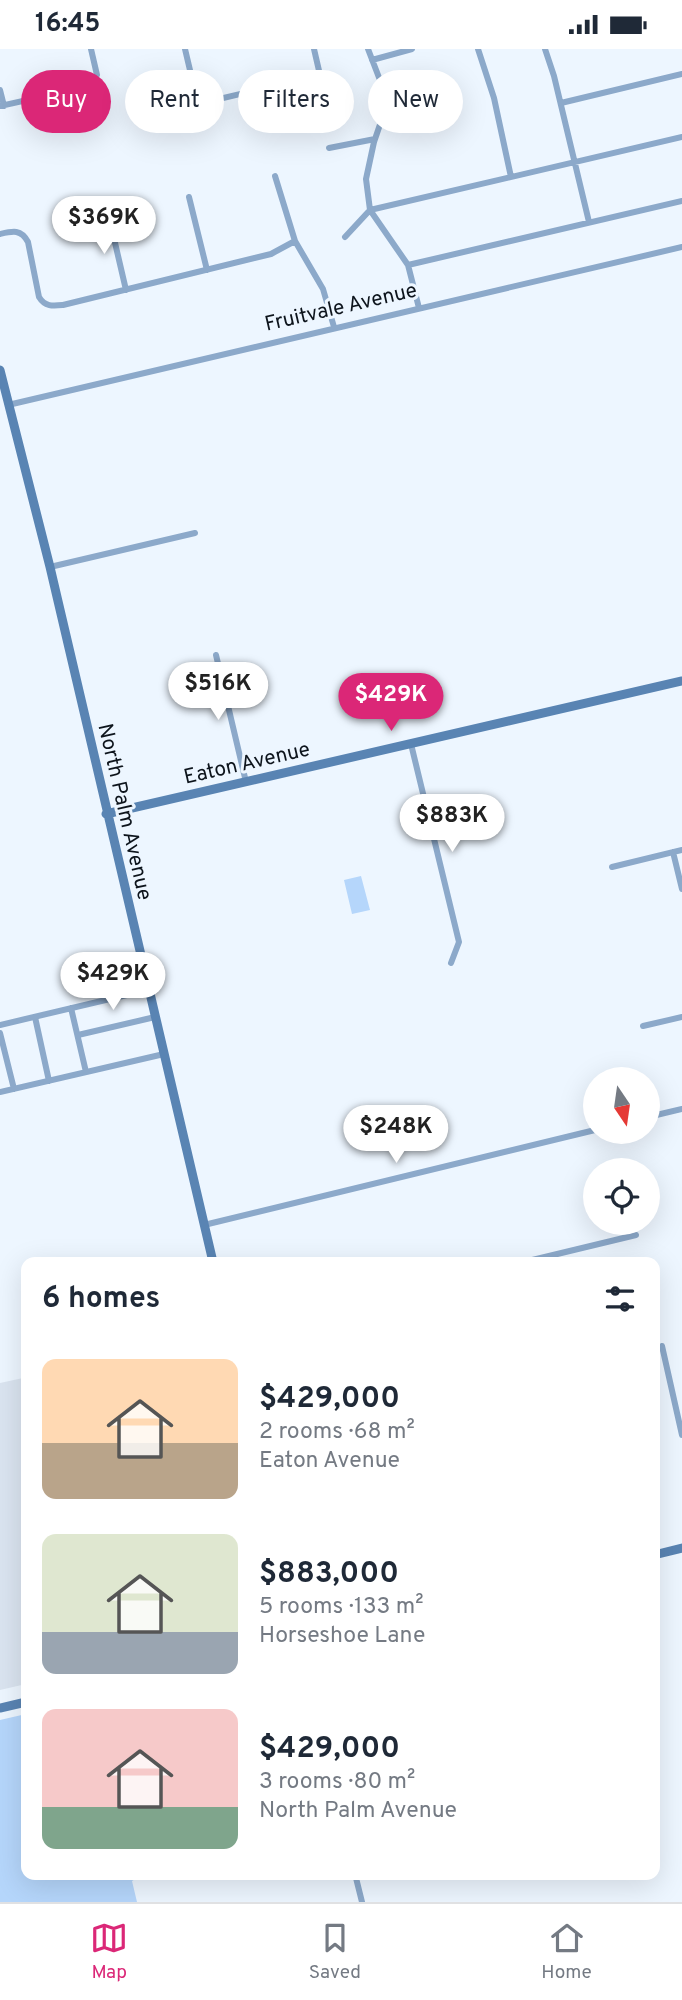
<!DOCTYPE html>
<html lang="en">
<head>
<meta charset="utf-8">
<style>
  :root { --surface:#fff; --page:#f2f2f3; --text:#1f2937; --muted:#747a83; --line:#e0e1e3; --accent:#db2777 }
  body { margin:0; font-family:Overpass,sans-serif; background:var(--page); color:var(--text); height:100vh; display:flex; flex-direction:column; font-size:26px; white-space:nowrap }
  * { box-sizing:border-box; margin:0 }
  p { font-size:23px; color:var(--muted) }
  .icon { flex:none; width:38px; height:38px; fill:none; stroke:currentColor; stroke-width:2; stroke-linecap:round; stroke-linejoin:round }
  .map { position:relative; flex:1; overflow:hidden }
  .side { position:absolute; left:21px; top:1208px; width:639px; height:623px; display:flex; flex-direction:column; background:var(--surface); border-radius:14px; box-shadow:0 7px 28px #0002 }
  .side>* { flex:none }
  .guide { position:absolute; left:21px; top:21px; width:640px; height:63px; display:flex; gap:14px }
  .needle { width:46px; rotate:167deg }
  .controls { position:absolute; left:583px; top:1018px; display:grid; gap:14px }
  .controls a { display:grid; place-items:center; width:77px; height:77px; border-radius:50%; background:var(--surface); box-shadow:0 7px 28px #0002; font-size:35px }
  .price { position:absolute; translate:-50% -60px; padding:0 16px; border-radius:24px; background:#fff; color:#222; font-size:23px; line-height:46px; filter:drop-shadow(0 2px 4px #0008) }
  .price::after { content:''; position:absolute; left:50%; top:42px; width:21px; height:16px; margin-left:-10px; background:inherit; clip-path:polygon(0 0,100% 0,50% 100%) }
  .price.on { background:var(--accent); color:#fff }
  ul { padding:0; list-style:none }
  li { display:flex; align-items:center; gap:21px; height:175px; padding:0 21px }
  li span { display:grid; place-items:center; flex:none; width:196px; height:140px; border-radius:14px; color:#555 }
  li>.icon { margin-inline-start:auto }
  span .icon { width:84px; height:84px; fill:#fffc; stroke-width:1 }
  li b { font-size:30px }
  h2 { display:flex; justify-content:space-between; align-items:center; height:84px; padding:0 21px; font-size:30px }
  .chip { padding:0 24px; border-radius:32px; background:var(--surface); box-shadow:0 7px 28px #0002; font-size:24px; line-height:63px }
  .chip.on { background:var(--accent); color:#fff }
  .status { display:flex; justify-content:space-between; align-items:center; height:49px; padding:0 35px; background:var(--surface); direction:ltr }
  .status svg { height:19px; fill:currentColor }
  .dock { display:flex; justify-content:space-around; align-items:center; height:98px; border-top:2px solid var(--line); background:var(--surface); font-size:19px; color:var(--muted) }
  .dock a { display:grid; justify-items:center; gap:4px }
  .dock .on { color:var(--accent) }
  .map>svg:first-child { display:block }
  .built { fill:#dae4f0 }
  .green { fill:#b5d6fb }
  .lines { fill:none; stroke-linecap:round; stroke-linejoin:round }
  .street { stroke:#8ca9ca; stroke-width:6 }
  .secondary { stroke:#5984b3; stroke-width:9 }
  .labels { text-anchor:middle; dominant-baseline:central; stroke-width:6; stroke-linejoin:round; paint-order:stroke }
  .street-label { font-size:21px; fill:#0d141c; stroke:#edf6ff }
</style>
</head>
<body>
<div class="status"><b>16:45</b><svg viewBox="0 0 49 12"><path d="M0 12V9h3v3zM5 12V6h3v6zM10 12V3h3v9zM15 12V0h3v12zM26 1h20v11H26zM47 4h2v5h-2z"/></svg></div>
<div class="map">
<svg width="682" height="1853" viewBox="0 0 682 1853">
  <rect width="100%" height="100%" fill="#edf6ff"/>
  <path class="built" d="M23 1329 26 1342V1635L0 1641V1334Z"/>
  <path class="green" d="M361 827 370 861 352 865 344 831Z
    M26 1665V1825H144L132 1832 137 1853H0V1671Z"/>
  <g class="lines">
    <path class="street" d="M185 0 198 55 320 26 314 0
      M368 0 383 39 385 61 374 93 366 130 370 161 408 216 419 259
      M478 0 494 49 511 128
      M545 0 554 27 589 173
      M372 11 412 0
      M0 41 4 57
      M561 54 682 25
      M0 57 90 37 97 26 91 0
      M329 99 375 90
      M275 127 295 192 323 240 334 278
      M189 148 207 221
      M109 168 126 241
      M0 185C13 182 21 180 28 193L39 248C45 258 53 257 63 256L271 205 295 192
      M345 188 370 161 682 88
      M408 216 682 152
      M8 356 682 198
      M50 518 195 484
      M216 606 246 733
      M411 695 459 893 451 914
      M673 803 682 840
      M612 818 682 801
      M71 959 86 1023
      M35 968 49 1032
      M0 976 148 941
      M643 977 682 968
      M0 984 14 1040
      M78 986 155 968
      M0 1043 164 1005
      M648 1068 682 1060
      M204 1176 595 1081
      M524 1213 636 1186
      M662 1297 682 1386
      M355 1825 362 1853"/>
    <path class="secondary" d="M0 321 50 518 213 1213
      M106 765 682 632
      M654 1506 682 1499
      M0 1659 26 1653"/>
  </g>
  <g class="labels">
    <g class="street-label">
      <text transform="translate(341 259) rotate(-13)">Fruitvale Avenue</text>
      <text transform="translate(247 715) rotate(-13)">Eaton Avenue</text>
      <text transform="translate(124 763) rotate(77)">North Palm Avenue</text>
    </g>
  </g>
</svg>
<div class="controls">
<a><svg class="needle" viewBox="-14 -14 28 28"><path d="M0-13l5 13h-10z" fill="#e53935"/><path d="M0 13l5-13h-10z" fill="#747a83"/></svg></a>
<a><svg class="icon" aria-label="locate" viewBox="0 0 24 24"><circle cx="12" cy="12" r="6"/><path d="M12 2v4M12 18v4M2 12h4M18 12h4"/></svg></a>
</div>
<b class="price" style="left:104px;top:207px">$369K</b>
<b class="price" style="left:218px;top:673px">$516K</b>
<b class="price on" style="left:391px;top:684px">$429K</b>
<b class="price" style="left:452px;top:805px">$883K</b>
<b class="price" style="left:113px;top:963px">$429K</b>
<b class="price" style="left:396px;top:1116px">$248K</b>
<div class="guide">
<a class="chip on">Buy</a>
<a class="chip">Rent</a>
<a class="chip">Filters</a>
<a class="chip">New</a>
</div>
<section class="side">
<h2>6 homes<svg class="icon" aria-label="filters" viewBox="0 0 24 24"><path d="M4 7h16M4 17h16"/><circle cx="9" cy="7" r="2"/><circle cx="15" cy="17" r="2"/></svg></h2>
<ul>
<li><span style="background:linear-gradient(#ffd9b3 60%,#b9a48a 0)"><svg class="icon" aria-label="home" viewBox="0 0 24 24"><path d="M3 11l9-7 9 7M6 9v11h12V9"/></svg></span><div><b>$429,000</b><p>2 rooms · 68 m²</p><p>Eaton Avenue</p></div></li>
<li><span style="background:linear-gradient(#dfe7d0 70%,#9aa5b1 0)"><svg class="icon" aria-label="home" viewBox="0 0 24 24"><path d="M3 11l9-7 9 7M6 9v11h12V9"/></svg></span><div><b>$883,000</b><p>5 rooms · 133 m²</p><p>Horseshoe Lane</p></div></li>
<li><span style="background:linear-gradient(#f6c9c9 70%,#7fa58c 0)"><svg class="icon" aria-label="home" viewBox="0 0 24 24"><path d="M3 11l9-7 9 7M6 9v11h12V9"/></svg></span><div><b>$429,000</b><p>3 rooms · 80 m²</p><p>North Palm Avenue</p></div></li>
</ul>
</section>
</div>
<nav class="dock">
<a class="on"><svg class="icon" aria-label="map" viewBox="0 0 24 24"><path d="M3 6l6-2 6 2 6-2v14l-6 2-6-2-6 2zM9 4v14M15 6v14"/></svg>Map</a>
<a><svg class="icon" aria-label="saved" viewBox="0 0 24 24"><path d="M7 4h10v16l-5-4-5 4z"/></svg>Saved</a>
<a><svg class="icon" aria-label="home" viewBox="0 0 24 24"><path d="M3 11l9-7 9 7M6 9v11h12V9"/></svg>Home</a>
</nav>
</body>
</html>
